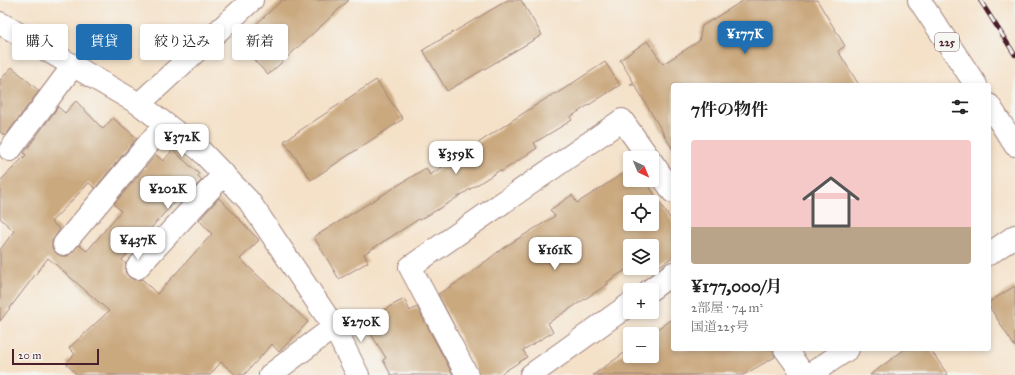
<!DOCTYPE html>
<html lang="ja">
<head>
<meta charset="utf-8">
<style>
  :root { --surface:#fff; --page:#f6f6f6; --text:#222; --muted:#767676; --line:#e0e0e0; --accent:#1f6fb2 }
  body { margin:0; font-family:"IM FELL Great Primer","Noto Serif JP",serif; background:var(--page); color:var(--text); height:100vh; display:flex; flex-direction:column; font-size:15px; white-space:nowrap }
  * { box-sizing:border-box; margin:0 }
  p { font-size:13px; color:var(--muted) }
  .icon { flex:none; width:22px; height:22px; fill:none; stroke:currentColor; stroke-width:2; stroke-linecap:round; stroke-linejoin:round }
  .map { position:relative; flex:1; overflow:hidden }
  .panel { position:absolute; left:671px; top:83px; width:320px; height:268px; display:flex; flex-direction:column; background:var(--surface); border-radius:4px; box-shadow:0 2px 6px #0003 }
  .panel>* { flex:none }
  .hud { position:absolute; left:12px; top:24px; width:380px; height:36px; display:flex; gap:8px }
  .needle { width:26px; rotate:136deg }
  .tools { position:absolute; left:623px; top:151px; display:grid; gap:8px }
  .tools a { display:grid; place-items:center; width:36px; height:36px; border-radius:4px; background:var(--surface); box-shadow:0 2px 6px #0003; font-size:20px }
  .scale { position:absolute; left:12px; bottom:10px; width:87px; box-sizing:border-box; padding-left:4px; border:2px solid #4a1f2b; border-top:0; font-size:11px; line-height:14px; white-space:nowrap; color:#4a1f2b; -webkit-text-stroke:3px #f6f6f2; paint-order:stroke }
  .price { position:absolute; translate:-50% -34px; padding:0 9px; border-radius:8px; background:#fff; color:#222; font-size:13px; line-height:26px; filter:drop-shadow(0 1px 2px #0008) }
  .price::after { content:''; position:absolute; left:50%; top:24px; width:12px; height:9px; margin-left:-6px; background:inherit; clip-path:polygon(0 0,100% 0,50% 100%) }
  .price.on { background:var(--accent); color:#fff }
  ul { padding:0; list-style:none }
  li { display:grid; align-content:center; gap:8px; height:212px; padding:0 20px }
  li+li { border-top:1px solid var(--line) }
  li span { display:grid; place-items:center; height:124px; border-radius:4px; color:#555 }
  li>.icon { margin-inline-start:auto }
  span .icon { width:72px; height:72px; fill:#fffc; stroke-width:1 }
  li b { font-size:17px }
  h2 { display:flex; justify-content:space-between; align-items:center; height:48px; padding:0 20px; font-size:17px }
  .pill { padding:0 14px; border-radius:4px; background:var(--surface); box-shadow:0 2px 6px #0003; font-size:14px; line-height:36px }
  .pill.on { background:var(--accent); color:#fff }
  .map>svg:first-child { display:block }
  .building { fill:#caa97f; fill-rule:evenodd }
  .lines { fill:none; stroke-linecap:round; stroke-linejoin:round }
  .minor-casing { stroke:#9f807a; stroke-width:24 }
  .trunk-casing { stroke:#9f807a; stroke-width:24 }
  .minor { stroke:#fff; stroke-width:22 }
  .trunk { stroke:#fff; stroke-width:22 }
  .rail-casing { stroke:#4a1f2b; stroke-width:4.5 }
  .rail { stroke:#f6f6f2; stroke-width:3; stroke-dasharray:9; stroke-linecap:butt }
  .labels { text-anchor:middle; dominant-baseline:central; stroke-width:4; stroke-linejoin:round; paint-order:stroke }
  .shield { fill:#f6f6f2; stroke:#7e6067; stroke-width:1 }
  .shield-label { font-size:11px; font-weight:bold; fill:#4a1f2b }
</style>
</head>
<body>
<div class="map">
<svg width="1015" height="375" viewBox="0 0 1015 375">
  <rect width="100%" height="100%" fill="#f6f6f2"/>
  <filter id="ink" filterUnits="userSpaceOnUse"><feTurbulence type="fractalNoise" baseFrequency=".025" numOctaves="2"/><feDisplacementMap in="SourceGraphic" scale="8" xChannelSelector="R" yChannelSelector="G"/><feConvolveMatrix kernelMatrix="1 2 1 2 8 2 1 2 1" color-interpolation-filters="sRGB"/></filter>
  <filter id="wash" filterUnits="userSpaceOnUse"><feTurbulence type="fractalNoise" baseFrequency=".012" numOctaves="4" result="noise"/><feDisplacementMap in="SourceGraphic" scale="16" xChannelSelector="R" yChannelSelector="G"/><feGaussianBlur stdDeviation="0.9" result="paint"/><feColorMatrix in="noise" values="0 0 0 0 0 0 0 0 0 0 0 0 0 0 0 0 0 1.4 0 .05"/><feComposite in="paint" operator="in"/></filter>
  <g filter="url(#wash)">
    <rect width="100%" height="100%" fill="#f4e1c8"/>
    <g id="blocks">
      <path class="building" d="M282 0H349L268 75 237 42Z
        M508 0H521L542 35 447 91 423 50Z
        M744 0H817L845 46 838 51 859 85H673V150L635 85H630L634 83 620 60 647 41 663 64 699 41 702 26Z
        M605 62 620 85 570 117 572 120 534 143 537 148 501 172 500 170 447 204 420 220 419 219 364 254 368 262 339 279 314 237 426 168 430 175 522 114 555 93 556 94Z
        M12 67 39 91 5 136 0 132V80Z
        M376 80 403 119 311 180 284 141Z
        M76 101 103 129 113 118 137 138 95 188 89 183 51 222 60 229 52 241V248L56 253 61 256H68L79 245 87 251 121 211 114 204 156 155 163 161 173 150 199 174 198 176 202 180 181 202 178 198 122 260 126 264 125 272 129 277 134 280 142 279 157 294 212 234 199 220 219 198 259 240 240 259 308 322 279 352 272 344 244 375H236L221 362 210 375H77L66 363 75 354 69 348 109 311 48 258 0 321V250L14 231 0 218V181L26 155 24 153 58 107 65 113Z
        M630 169V180H645L673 223V257L653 270 651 268 652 246H630V267L607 282 608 284 548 323 553 332 523 350 527 357 499 375H479L438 294 463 279 503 248 555 216 550 210 572 195 577 203ZM630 202H652V224H630Z
        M1015 286V347L989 306V302Z
        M404 299 410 311 417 307 453 375H391L383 360 386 358 363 321Z
        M673 318V349H773L775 357 743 375H593L630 349V356H652V334H650Z
        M905 349H930L948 375H870Z"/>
    </g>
  </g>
  <g filter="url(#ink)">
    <use href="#blocks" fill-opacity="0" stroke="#9f807a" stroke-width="1"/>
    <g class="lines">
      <g class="minor-casing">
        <path id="minor" d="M0 23 139 104 200 150 249 201 334 327 358 375
          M139 104 252 0
          M10 150 73 66
          M652 162 673 192
          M64 244 165 124
          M989 254 1015 236
          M137 268 224 174
          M650 290 673 273
          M785 349 804 375
          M270 375 334 327
          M467 375 410 267 622 120 649 158
          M531 375 630 304
          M809 375 848 349"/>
      </g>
      <g class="trunk-casing">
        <path id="trunk" d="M919 0 976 85
          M989 105 1015 145"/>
      </g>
      <use href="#minor" class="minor"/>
      <use href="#trunk" class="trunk"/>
      <g class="rail-casing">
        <path id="rail" d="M980 0 1015 55"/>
      </g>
      <use href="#rail" class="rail"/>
    </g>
  </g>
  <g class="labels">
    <rect class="shield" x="935" y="33" width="24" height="18" rx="3"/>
    <g class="shield-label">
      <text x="947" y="42">225</text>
    </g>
  </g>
</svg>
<div class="tools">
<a><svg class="needle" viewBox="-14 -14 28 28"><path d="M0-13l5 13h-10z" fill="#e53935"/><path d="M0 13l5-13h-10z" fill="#767676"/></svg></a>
<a><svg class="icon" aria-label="locate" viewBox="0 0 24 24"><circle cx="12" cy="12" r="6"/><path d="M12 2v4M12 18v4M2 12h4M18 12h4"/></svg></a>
<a><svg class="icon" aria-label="layers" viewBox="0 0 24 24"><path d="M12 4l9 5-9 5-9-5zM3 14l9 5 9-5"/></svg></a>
<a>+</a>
<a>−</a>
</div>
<div class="scale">20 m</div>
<b class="price on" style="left:745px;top:55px">¥177K</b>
<b class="price" style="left:182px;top:158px">¥372K</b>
<b class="price" style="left:456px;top:175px">¥359K</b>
<b class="price" style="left:168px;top:210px">¥202K</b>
<b class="price" style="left:138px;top:261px">¥437K</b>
<b class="price" style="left:555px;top:271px">¥161K</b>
<b class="price" style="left:361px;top:343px">¥270K</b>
<div class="hud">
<a class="pill">購入</a>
<a class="pill on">賃貸</a>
<a class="pill">絞り込み</a>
<a class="pill">新着</a>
</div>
<section class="panel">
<h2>7件の物件<svg class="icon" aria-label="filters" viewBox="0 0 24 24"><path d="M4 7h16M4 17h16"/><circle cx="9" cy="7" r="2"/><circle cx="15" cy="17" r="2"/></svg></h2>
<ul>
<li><span style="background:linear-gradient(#f6c9c9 70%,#b9a48a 0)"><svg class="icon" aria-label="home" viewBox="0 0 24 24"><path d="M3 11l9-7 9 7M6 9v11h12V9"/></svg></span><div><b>¥177,000/月</b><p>2部屋 · 74 m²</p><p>国道225号</p></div></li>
</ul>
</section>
</div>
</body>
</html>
